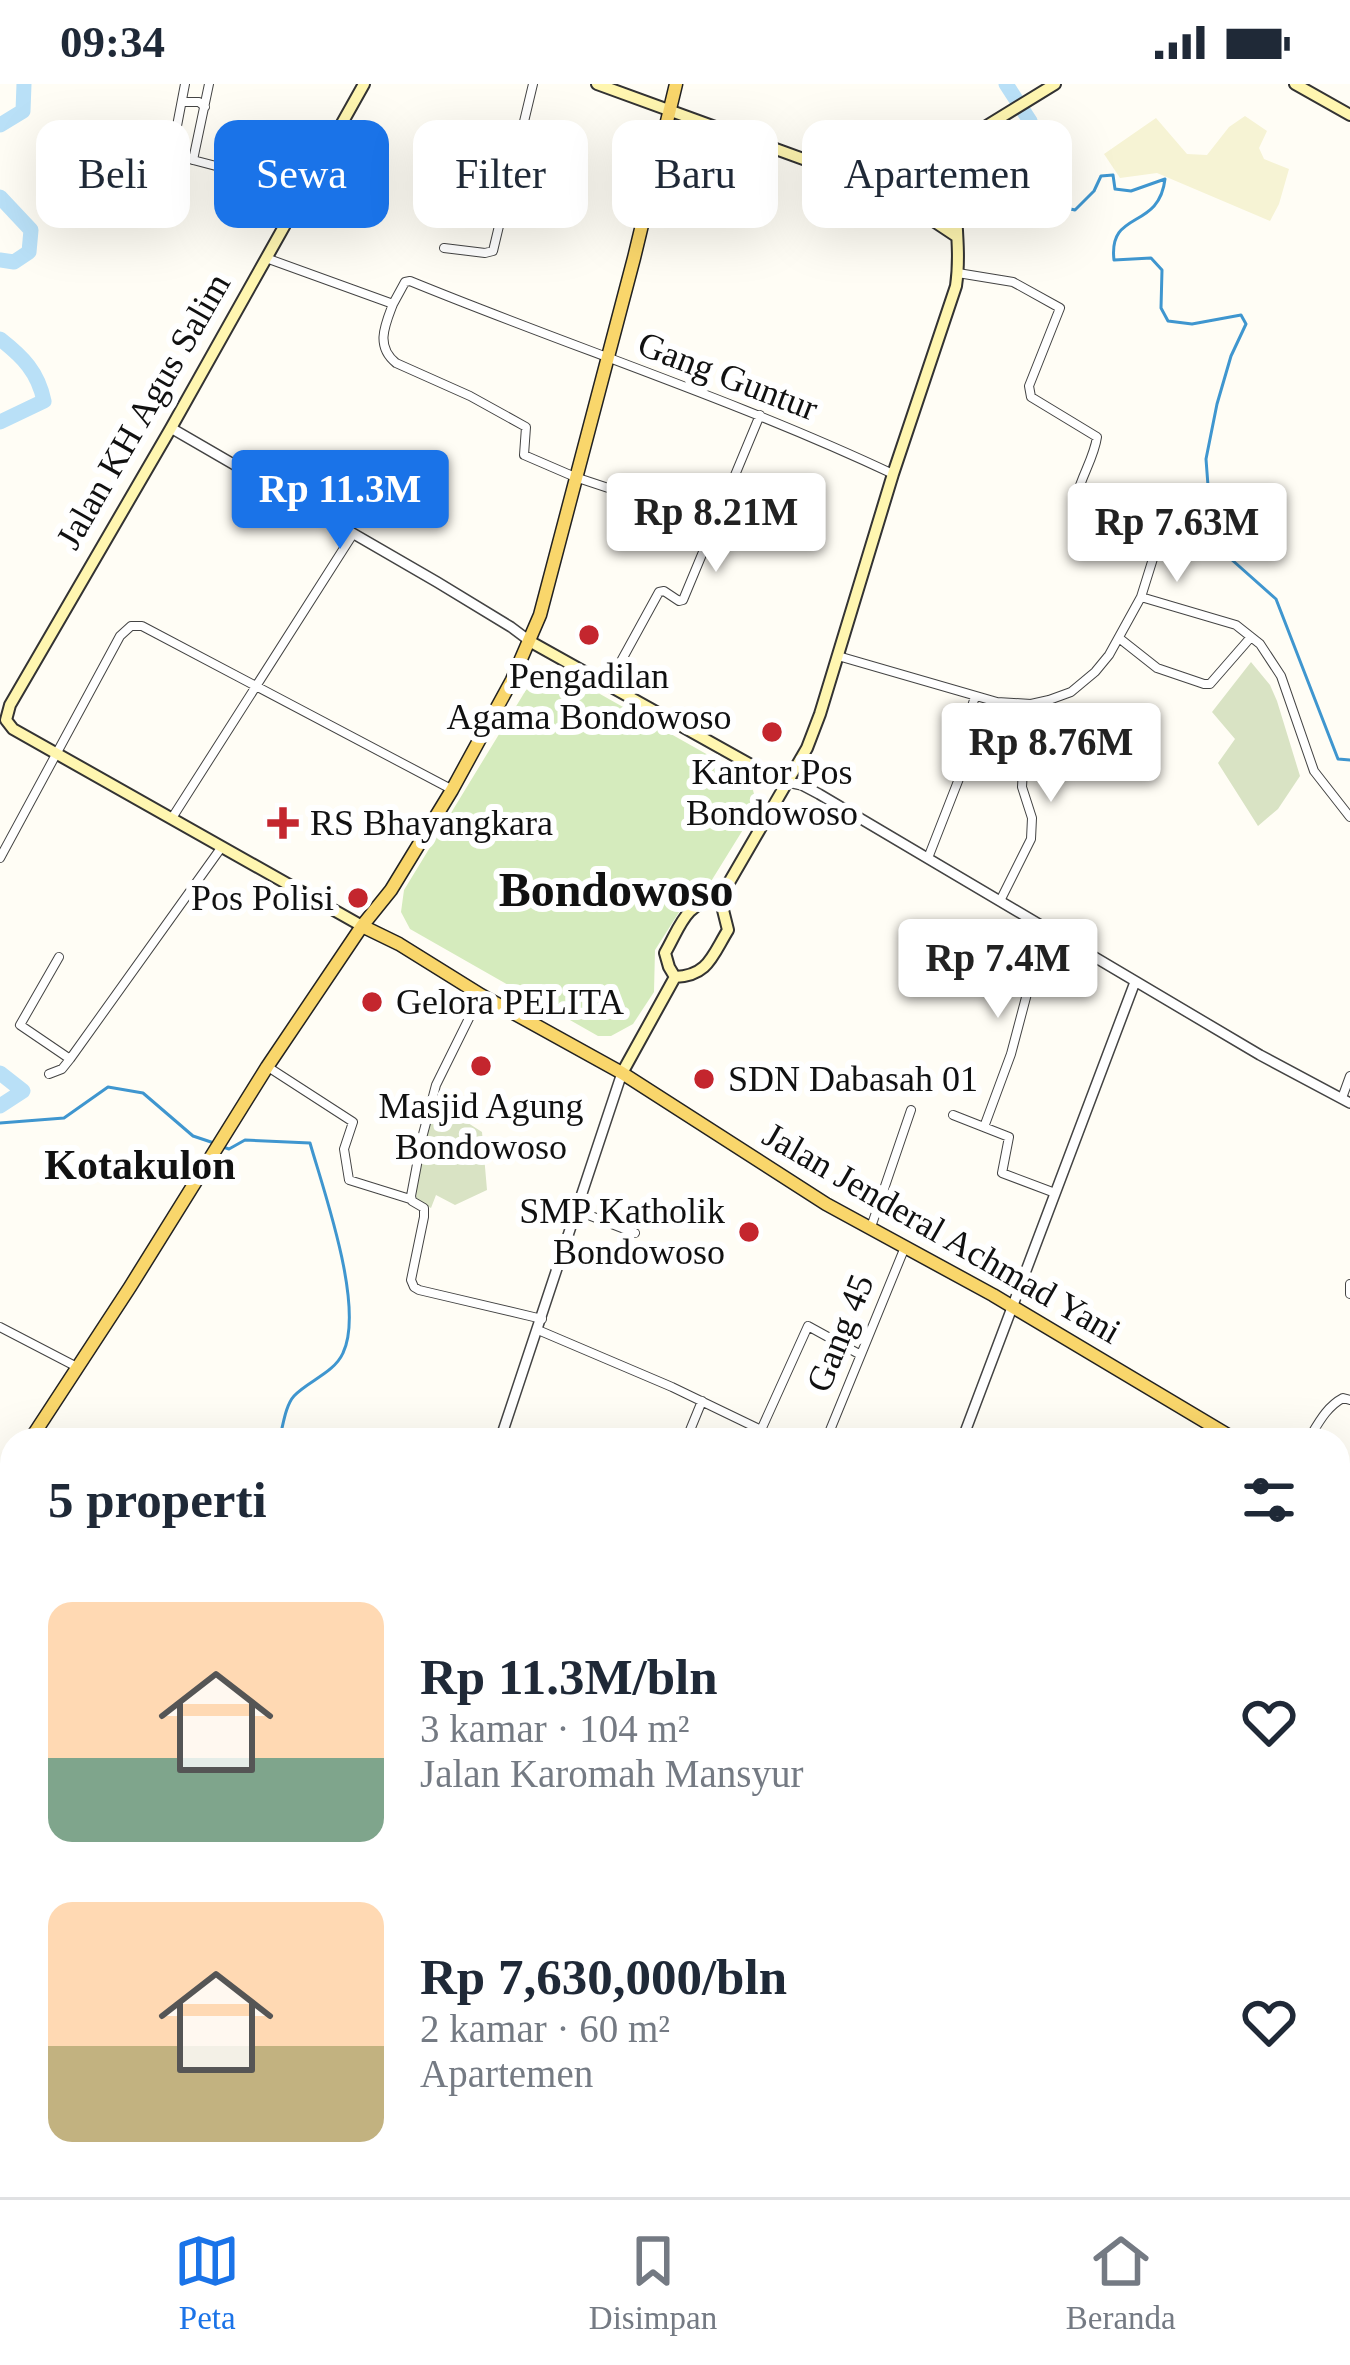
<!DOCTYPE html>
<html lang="id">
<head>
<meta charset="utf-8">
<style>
  :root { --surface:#fff; --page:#f6f6f7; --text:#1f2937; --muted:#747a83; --line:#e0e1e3; --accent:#1a73e8 }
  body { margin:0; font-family:Georgia,serif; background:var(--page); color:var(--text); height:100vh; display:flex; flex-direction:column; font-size:45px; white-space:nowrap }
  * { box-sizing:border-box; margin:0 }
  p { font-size:39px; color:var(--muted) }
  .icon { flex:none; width:66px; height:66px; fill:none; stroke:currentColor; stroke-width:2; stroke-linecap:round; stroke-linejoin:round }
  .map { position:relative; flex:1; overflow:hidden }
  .panel { position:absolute; left:0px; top:1344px; width:1350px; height:771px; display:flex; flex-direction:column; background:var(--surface); border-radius:36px 36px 0 0; box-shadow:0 12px 48px #0002 }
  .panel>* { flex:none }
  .banner { position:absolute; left:36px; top:36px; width:1278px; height:108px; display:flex; gap:24px }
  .price { position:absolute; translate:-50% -102px; padding:0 27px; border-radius:12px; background:#fff; color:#222; font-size:39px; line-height:78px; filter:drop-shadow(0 3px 6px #0008) }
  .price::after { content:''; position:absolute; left:50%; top:72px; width:36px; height:27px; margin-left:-18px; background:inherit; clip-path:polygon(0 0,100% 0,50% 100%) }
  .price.selected { background:var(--accent); color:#fff }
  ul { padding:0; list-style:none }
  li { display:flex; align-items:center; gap:36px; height:300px; padding:0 48px }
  li span { display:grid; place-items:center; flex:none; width:336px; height:240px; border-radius:24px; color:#555 }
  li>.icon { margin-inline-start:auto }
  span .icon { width:144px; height:144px; fill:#fffc; stroke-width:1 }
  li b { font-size:51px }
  h2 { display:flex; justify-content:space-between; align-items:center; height:144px; padding:0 48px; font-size:51px }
  .pill { padding:0 42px; border-radius:24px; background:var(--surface); box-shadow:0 12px 48px #0002; font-size:42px; line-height:108px }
  .pill.selected { background:var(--accent); color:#fff }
  .status { display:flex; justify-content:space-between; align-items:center; height:84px; padding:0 60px; background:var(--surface); direction:ltr }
  .status svg { height:33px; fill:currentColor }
  .tabs { display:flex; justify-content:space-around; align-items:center; height:168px; border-top:3px solid var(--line); background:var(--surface); font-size:33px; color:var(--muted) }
  .tabs a { display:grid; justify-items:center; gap:6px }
  .tabs .selected { color:var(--accent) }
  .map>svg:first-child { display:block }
  .farmland { fill:#f6f3d4 }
  .green { fill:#d5ebbd }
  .cemetery { fill:#d9e3c4 }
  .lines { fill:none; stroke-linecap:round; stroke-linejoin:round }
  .stream { stroke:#3f96cf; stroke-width:3 }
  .river { stroke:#b9e0f7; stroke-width:15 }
  .minor-casing { stroke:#444; stroke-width:10 }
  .tertiary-casing { stroke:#444; stroke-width:12 }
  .secondary-casing { stroke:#333; stroke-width:14 }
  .primary-casing { stroke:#222; stroke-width:15 }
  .minor { stroke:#fff; stroke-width:8 }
  .tertiary { stroke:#fff; stroke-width:9 }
  .secondary { stroke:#fff6b0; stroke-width:10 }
  .primary { stroke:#f9d66b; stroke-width:12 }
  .poi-dot { fill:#c4262e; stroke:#fff; stroke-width:4.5 }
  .labels { text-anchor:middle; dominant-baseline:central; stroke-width:12; stroke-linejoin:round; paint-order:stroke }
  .street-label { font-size:36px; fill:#111; stroke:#fff }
  .poi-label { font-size:36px; fill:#111; stroke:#fff }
  .quarter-label { font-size:42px; font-weight:bold; fill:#111; stroke:#fff }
  .district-label { font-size:48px; font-weight:bold; fill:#111; stroke:#fff }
</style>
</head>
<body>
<div class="status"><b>09:34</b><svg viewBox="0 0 49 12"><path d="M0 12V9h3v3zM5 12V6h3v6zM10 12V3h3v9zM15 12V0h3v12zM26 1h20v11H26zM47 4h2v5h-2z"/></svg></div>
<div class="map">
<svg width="1350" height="2113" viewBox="0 0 1350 2113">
  <rect width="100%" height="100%" fill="#fffdf5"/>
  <path class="farmland" d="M1245 32 1267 47 1259 64 1264 75 1289 85 1279 120 1270 137 1157 89 1120 94 1104 70 1156 34 1187 70 1207 71 1229 43Z"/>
  <path class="green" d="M556 590 577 597 740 689 753 706 757 723 710 799 692 808 655 866 654 908 633 940 611 952H598L410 845 401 828 404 806 526 606 539 597Z"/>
  <path class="cemetery" d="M1251 578 1270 601 1277 617 1300 692 1278 725 1258 742 1218 679 1235 655 1212 628Z
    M437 1019 482 1048 487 1106 455 1121 436 1111 431 1124 416 1116 419 1067Z"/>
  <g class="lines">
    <path class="stream" d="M1039 64 1052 79 1051 107 1066 124 1075 126 1094 107 1101 92 1113 91 1115 105 1131 107 1165 95C1159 147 1108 125 1114 176L1151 174 1162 186 1161 224 1168 237 1192 240 1241 231 1246 240 1231 272 1217 320 1206 375 1209 415 1222 467 1276 515 1338 675 1350 676
      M0 1039 64 1034 108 1003 143 1009 193 1052 214 1059
      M223 1063 229 1065 245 1056 310 1059C324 1108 365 1223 343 1269 334 1289 308 1297 294 1312 285 1322 283 1343 279 1356
      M12 2003 8 2008 12 2018
      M25 2103 31 2113"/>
    <path class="river" d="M1006 0 1030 37 1039 64
      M0 41 23 27 24 0
      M0 113 31 146 29 168 14 178 0 176
      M0 255C23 273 38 288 44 317L0 338
      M0 989 23 1007 0 1022"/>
    <g class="minor-casing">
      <path id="minor" d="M185 0 172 68 193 76 209 0
        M182 18H199L205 23
        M193 76 304 105
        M444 164 485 169 493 167 533 0
        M266 174 393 220 405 198 410 197C571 263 736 316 893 390
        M393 220C385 241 375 262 396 279L470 312 526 343 524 371 575 393 714 439
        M1141 513 1236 541 1260 560 1281 592 1314 687 1350 733
        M1119 554 1157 584 1204 600H1210L1251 553
        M838 572 997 618 1031 620 1049 616 1071 608 1095 588 1109 571 1141 513 1156 465 1154 457 1103 445 1076 434C1071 405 1093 381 1097 353L1031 313 1029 302 1060 224 1013 198 958 189
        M608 601 659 508 664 507 679 517 683 516 760 331
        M172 734 353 450
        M0 774 120 552 131 542H142L451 705
        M928 774 962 687 965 643 975 613
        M1000 817 1031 755 1032 734 1022 703 1023 685 1035 640 1036 632 1031 620
        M59 873 20 941 70 975
        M480 912 436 1001 422 1054 411 1112 412 1117 424 1124V1133L411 1196 414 1203 419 1206 542 1235
        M268 983 353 1038 344 1065 349 1096 410 1115
        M49 990 62 985 70 975 221 764
        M1342 1014 1350 992
        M953 1031 1009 1053 1002 1089 1055 1109
        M984 1043 1011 970 1033 887 1051 848
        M578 1127 635 1149
        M871 1143 911 1026
        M1350 1200V1210
        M0 1243 77 1283
        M538 1246 672 1303 782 1356
        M761 1346 808 1242 859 1270
        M686 1356 702 1317
        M826 1356 905 1163
        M1308 1356C1318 1340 1326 1323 1343 1314L1350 1316
        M1338 1524H1350
        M0 1661 12 1669
        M1338 1743 1350 1769
        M0 1875 12 1870
        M1343 2077 1350 2082
        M72 2103 98 2113
        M205 2103 230 2113
        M547 2103 571 2113
        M977 2104V2103
        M52 2113 56 2103
        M588 2113 591 2103
        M782 2113 786 2103
        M861 2113 865 2103
        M910 2113 913 2103
        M931 2113 933 2103"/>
    </g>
    <g class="tertiary-casing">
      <path id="tertiary" d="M171 344 437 498 511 543 531 558
        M788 698 802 701 819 710 1260 971 1350 1019
        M500 1356 622 989
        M962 1356 1135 898
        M1338 1924 1350 1929
        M270 2113 273 2103
        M672 2113 676 2103
        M1045 2113 1049 2103"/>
    </g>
    <g class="secondary-casing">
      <path id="secondary" d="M597 0 861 96 908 120 956 152
        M1295 0 1350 31
        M919 78 933 89 953 99
        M906 85 899 100 908 120 933 117 953 106
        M861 96 907 84 959 59 1055 0
        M531 558 753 682 766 693 788 698
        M362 842 13 645 6 636 10 621 171 344 364 0
        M675 893 669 883 665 869C681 841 685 818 720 814L807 664 820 630 893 390 956 202C963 154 948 108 959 59
        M675 893C708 892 712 872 728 846L720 814
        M622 989 675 893"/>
    </g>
    <g class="primary-casing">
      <path id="primary" d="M362 842 399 860 481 911 622 989 826 1120 993 1211 1236 1356
        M30 1356 130 1203 267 983 362 842 391 806 452 706 512 596 540 531 634 174 676 0
        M0 1403 12 1385
        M1338 1415 1350 1422"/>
    </g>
    <use href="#minor" class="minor"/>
    <use href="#tertiary" class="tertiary"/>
    <use href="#secondary" class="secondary"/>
    <use href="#primary" class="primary"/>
  </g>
  <g class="poi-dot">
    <circle cx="589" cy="551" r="12"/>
    <circle cx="772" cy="648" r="12"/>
    <path d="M277 721h12v12h12v12h-12v12h-12v-12h-12v-12h12z"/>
    <circle cx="358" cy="814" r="12"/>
    <circle cx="372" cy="918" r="12"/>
    <circle cx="481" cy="982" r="12"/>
    <circle cx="704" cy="995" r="12"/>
    <circle cx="749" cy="1148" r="12"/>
  </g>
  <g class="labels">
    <g class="street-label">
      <text transform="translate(728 292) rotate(21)">Gang Guntur</text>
      <text transform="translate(143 327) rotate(-60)">Jalan KH Agus Salim</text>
      <text transform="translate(942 1149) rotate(30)">Jalan Jenderal Achmad Yani</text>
      <text transform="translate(840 1249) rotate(-68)">Gang 45</text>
    </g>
    <g class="poi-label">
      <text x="589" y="592">Pengadilan<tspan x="589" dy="41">Agama Bondowoso</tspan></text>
      <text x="772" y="688">Kantor Pos<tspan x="772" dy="41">Bondowoso</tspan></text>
      <text x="310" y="739" text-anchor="start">RS Bhayangkara</text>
      <text x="334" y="814" text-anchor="end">Pos Polisi</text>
      <text x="396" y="918" text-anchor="start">Gelora PELITA</text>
      <text x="728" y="995" text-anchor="start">SDN Dabasah 01</text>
      <text x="481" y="1022">Masjid Agung<tspan x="481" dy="41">Bondowoso</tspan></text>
      <text x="725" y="1127" text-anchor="end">SMP Katholik<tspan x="725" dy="41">Bondowoso</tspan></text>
    </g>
    <g class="quarter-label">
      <text x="140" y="1081">Kotakulon</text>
    </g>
    <g class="district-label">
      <text x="616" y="805">Bondowoso</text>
    </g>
  </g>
</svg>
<b class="price selected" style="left:340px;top:468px">Rp 11.3M</b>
<b class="price" style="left:716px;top:491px">Rp 8.21M</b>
<b class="price" style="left:1177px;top:501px">Rp 7.63M</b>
<b class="price" style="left:1051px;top:721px">Rp 8.76M</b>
<b class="price" style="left:998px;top:937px">Rp 7.4M</b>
<div class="banner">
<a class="pill">Beli</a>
<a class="pill selected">Sewa</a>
<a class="pill">Filter</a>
<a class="pill">Baru</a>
<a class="pill">Apartemen</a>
</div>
<section class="panel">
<h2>5 properti<svg class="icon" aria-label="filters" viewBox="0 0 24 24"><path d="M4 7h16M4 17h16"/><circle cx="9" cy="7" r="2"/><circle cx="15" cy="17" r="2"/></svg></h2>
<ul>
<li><span style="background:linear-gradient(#ffd9b3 65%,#7fa58c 0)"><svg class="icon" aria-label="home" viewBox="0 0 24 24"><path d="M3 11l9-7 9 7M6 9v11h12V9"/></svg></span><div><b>Rp 11.3M/bln</b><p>3 kamar · 104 m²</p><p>Jalan Karomah Mansyur</p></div><svg class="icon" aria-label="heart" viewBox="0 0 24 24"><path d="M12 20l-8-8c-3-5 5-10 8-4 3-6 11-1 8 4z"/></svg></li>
<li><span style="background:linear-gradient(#ffd9b3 60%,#c2b280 0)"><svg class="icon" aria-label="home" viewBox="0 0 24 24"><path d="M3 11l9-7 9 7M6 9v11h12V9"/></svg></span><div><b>Rp 7,630,000/bln</b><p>2 kamar · 60 m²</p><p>Apartemen</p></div><svg class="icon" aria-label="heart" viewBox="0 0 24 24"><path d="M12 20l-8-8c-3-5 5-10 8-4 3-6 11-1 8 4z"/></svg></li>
</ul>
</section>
</div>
<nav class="tabs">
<a class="selected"><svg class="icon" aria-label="map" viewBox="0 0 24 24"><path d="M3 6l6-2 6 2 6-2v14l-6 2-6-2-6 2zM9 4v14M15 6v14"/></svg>Peta</a>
<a><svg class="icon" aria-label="saved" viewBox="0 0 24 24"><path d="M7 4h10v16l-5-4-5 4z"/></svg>Disimpan</a>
<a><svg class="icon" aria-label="home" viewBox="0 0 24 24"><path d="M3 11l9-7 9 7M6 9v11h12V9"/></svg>Beranda</a>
</nav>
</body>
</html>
